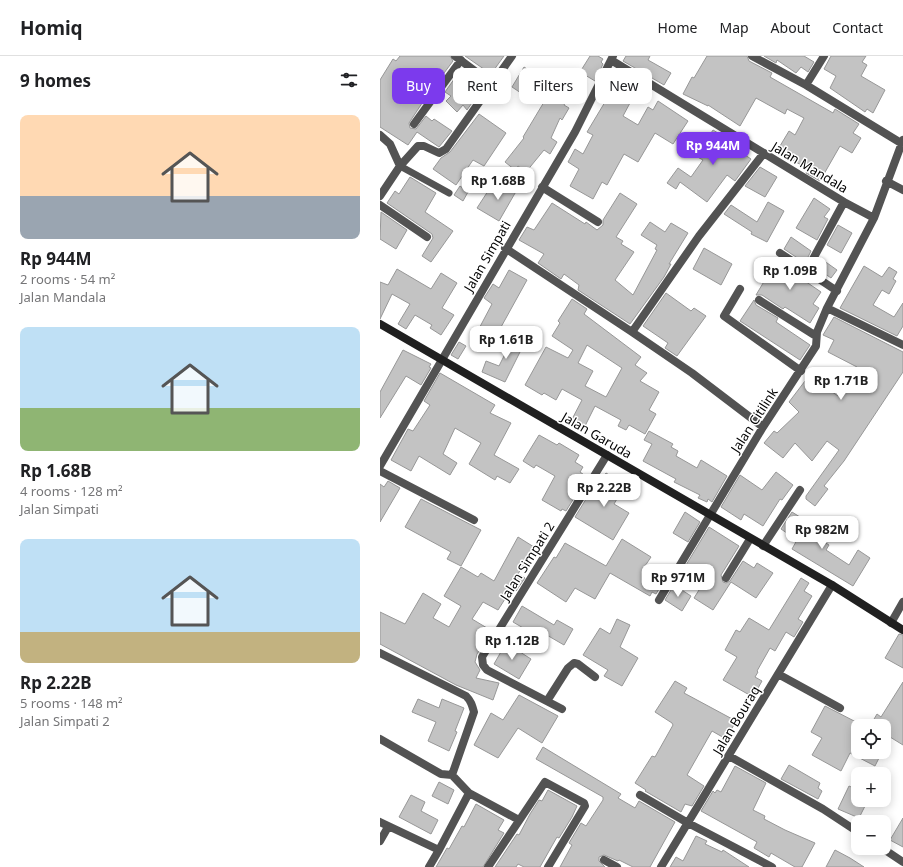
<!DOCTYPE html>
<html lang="en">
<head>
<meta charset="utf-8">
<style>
  :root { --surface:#fff; --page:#f6f6f6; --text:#202124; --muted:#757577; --line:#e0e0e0; --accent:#7c3aed }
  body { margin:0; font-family:"Noto Sans",sans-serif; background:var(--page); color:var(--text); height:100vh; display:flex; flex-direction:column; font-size:15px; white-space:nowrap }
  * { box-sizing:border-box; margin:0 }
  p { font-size:13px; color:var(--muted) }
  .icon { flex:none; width:22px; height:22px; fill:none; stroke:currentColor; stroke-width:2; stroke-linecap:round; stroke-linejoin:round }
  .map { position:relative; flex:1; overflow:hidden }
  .sheet { display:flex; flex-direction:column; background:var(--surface); width:380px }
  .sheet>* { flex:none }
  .top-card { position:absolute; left:12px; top:12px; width:380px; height:36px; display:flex; gap:8px }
  .controls { position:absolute; left:471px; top:663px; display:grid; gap:8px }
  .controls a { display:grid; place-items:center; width:40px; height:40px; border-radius:8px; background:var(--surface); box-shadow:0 2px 10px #0003; font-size:20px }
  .price { position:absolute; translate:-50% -34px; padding:0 9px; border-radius:8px; background:#fff; color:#222; font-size:13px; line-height:26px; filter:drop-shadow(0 1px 2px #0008) }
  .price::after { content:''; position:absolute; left:50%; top:24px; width:12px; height:9px; margin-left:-6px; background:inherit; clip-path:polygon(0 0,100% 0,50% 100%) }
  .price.on { background:var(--accent); color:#fff }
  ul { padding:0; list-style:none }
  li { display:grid; align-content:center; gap:8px; height:212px; padding:0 20px }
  li span { display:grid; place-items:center; height:124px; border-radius:8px; color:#555 }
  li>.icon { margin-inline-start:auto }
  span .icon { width:72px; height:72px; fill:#fffc; stroke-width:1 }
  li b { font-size:17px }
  h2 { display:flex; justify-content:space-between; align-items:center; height:48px; padding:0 20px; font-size:17px }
  .tag { padding:0 14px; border-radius:8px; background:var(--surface); box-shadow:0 2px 10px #0003; font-size:14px; line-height:36px }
  .tag.on { background:var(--accent); color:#fff }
  header { display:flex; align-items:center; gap:24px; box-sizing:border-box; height:56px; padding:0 20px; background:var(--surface); border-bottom:1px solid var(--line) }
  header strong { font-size:19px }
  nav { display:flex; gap:22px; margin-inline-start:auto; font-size:14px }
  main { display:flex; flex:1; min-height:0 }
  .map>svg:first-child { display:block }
  .building { fill:#c3c3c3; stroke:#979797; fill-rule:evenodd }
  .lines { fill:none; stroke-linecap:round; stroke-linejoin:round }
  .lane { stroke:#535353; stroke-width:7 }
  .street { stroke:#535353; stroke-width:8 }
  .secondary { stroke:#202020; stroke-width:8 }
  .labels { text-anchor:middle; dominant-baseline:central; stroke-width:3; stroke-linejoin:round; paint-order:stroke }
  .street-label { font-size:13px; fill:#000; stroke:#fff }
</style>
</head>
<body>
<header>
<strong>Homiq</strong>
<nav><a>Home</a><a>Map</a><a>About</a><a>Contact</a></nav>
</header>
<main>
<section class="sheet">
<h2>9 homes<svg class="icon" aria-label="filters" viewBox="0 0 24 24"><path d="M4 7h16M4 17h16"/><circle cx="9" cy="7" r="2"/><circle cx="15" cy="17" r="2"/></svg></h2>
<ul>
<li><span style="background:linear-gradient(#ffd9b3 65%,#9aa5b1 0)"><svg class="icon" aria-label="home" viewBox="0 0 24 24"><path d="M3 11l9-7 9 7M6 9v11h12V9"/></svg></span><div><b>Rp 944M</b><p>2 rooms · 54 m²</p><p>Jalan Mandala</p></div></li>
<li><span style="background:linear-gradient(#bfe0f5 65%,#8fb573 0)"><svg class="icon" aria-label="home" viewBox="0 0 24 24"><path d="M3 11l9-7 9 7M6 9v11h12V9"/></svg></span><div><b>Rp 1.68B</b><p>4 rooms · 128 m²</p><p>Jalan Simpati</p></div></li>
<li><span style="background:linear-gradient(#bfe0f5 75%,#c2b280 0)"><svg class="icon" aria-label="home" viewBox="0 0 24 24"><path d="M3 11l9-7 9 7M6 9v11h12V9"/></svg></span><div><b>Rp 2.22B</b><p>5 rooms · 148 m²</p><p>Jalan Simpati 2</p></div></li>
</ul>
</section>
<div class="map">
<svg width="523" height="811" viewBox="0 0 523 811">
  <rect width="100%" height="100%" fill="#fff"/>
  <path class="building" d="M20 0H70L73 5 55 29H54L29 67 30 72 36 73 46 60 52 65 54 63 72 75 59 91 37 76 28 89 0 71V24L13 3 16 5Z
    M85 0H124L111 18Z
    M210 0H218L223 3 221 6 223 8 215 25 200 16Z
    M246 0H270L268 4 291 17 284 29 243 5Z
    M327 0H367L369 5 392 17 390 21 453 57 455 53 479 68 473 77 481 82 472 97 460 90 440 125 426 117 428 113 397 95 409 75 415 79 424 62 407 53 405 58 376 42 360 70 328 49V50L303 38 312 21 314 22Z
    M384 0H424L434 6 428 16 421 11 416 17 397 4 396 7Z
    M451 0H486L482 6 487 9 481 20 505 34 493 57 487 53 485 56 450 32 456 20 444 13Z
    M144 11 164 24 150 43 132 31Z
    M82 12 80 15 101 34 87 54 83 49 77 56 66 45 71 40 65 36Z
    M233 13 253 24 251 27 258 32 243 60 258 69 268 51 273 54 278 45 308 65 293 88 275 77 258 106 244 98 227 129 222 126 213 143 190 130 199 113 188 106 195 93 203 98 213 79 207 76 225 46 219 43Z
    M171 24 191 36 184 49 189 52 182 64 180 62 171 82 177 86 170 98 164 94 146 116 138 110 135 114 125 106 144 82 143 81 170 36 166 33Z
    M99 58 126 77 104 110 93 104 76 129 53 113 61 102 70 96Z
    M333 74 368 95 365 99 371 103 355 125 347 119 327 146 300 126 296 133 287 127 298 112 311 121 323 104 312 98 317 89 321 92Z
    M380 111 397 121 385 141 365 130Z
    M30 121 56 137 45 156 73 175 51 206 42 200 53 182 52 178 7 147 15 135 19 138Z
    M124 124 138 132 119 165 97 152 110 132 118 137Z
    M80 130 88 136 83 145 74 139Z
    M240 137 257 148 236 181 243 185 241 188 254 196 235 224 253 239 277 194 275 193 277 189 261 179 270 166 285 176 291 167 308 177 289 208H291L284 221 250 268 198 234 199 229 184 218 181 223 158 207 164 198 139 184 147 171 154 174 172 147 205 168 206 166 217 174 223 169V164Z
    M434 142 450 153 444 161 448 163 437 184 416 172Z
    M388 146 404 155 387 186 371 178 372 176 344 158 351 149 377 166Z
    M1 156 27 174 16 193 0 183Z
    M458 169 472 177 461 197 447 189Z
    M411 181 431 195 425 207 404 193Z
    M324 192 352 208 341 229 313 213Z
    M398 202 424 219 422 223 441 236 433 248 439 252 430 267 405 251 403 253 382 239H376Z
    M440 202 457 214 451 222 435 211Z
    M484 210 502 221 509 211 517 216 513 223 516 225 509 238 502 234 493 249 514 261 523 247V270L517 280 460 252Z
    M17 213 51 233 61 217 77 227 62 252 74 259 61 279 50 272 52 269 35 259 26 273 18 268 30 248 12 238 0 263V226L8 229Z
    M129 214 147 224 110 291 94 282 112 248 104 242 113 228 119 232Z
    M286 237 311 255 314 252 326 260 297 300 285 292 288 287 263 270Z
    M192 243 207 253 204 258 261 301 255 309 267 317 260 325 279 336 269 354 276 358 265 378 249 369 246 374 238 370 241 364 215 350 203 374 190 367 202 344 182 333 176 344 164 337 162 339 145 329 166 291 188 302 193 294 172 280 180 267 178 265ZM207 289 242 312 226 341 205 330 213 315 198 307Z
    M374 244 376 249 398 262 396 266 430 289 420 304 360 265Z
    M454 261 523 296V316L464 405 444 430 448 433 435 450 426 443V440L459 394 447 385 432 405 415 387 403 402 384 387 394 375 397 377 419 356 409 346 425 325 436 332 439 327 458 340 477 311 448 296 454 284 443 279Z
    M136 276 147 282 125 326 102 316 106 305 119 310Z
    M79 286 86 290 78 303 71 299Z
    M23 294 51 308 49 311 51 312 41 329 26 320 0 362V336Z
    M60 317 115 349 110 357 131 367 114 399 139 413 130 427 117 420 115 424 89 408 101 387 75 372 63 398 77 407 70 419 39 400 31 415 11 404 28 373 33 375 50 349 44 345Z
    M269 375 293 388 291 391 298 395 296 400 317 412 321 404 347 420 332 446 328 443 327 446 318 442 320 439 294 426 296 423 263 405 272 388 264 384Z
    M159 379 177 389 179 387 199 399 195 406 203 411 200 416 207 421 186 455 182 453 181 455 162 444 175 420 156 409 154 412 143 405Z
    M396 416 413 429 402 444 400 443 383 470 364 458 361 464 341 451 360 419 382 434Z
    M226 417 245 429 234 448 249 457 233 484 195 461 216 427 218 428Z
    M8 425 20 432 0 466V428L4 431Z
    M41 443 101 474 81 510 67 503 71 496 25 471Z
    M305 456 320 466 308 486 293 477Z
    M412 456 442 475 438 482 449 489 446 494 469 509 478 494 490 502 473 530 412 493 417 484 401 473Z
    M329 471 359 490 341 519 343 526 346 527 350 525 363 505 374 512 377 507 393 517 376 542 351 526 333 554 314 542 324 526 303 514Z
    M138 481 154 491 138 518 145 522 136 535 132 532 118 554 103 546 92 563 112 575 97 598 95 606 100 614 96 622 119 627 113 644 76 629 0 588V556L25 568 43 537 61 548 53 562 69 571 81 550 64 540 81 511 98 521 101 517 114 525Z
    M242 483 271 501 265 510 285 523 276 538 272 536 270 540 230 517 215 543 195 532 186 546 157 527 174 501 176 502 185 487 226 510Z
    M421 522 429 527 424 535 432 540 418 563 423 566 414 581 406 576 395 595 390 592 377 615 378 616 375 621 382 625 373 641 343 624 357 601 345 594 356 574 360 576 369 562 389 574Z
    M294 529 311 540 302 555 285 544Z
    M142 550 174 569 177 564 193 573 184 589 165 578 162 583 133 566Z
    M237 563 250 569 240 591 258 602 242 630 224 620 228 614 203 599 220 572 230 578Z
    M519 578 523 579V612L505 602Z
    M126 587 151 603 139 623 114 608Z
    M295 625 307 632 304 637 356 665 346 683 332 675 307 719 324 730 312 750 305 748 301 756 265 735 266 734 255 727 272 700 275 701 293 669 292 667 275 656Z
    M523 626V689L510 681 504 693V670H490L497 658 501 661Z
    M139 639 178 660 162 687 138 672 118 702 94 689 111 657 123 664Z
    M38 643 59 652 62 643 84 652 75 675 77 676 69 695 48 685 56 666 32 656Z
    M445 650 478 667V696H502L495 710 470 697 461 715 432 699 442 682 431 676Z
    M163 691 241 738 238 742 255 752 259 745 295 766 270 811H253L239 804 238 805 224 799 219 801V805L225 811H180L192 789 189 787 201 767 206 770 223 744V741L156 703Z
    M409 709 440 727 438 732 442 735 438 743 401 723Z
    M355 710 386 727 373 754 385 760 384 763 405 774 435 787 422 811H415L391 797 389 801 374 792 377 786 321 755 333 735 335 737 337 734 341 736Z
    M59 726 74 734 68 748 52 740Z
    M469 730 478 734V744H488L479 762 458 753Z
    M168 734 197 750 192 761 179 782 177 781 160 811H144L138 808 136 811H115L137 778 139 779 150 758 159 744 162 745Z
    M31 739 45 746 41 755 58 764 51 778 19 761Z
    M96 748 124 764 118 774 124 777 103 811H56L67 792 69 793 82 770 84 771Z
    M523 762V791L510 784Z
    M316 780 327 785 325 788 342 796 343 794 369 811H290L296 801 303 805Z
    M455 794 470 802 484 811H446Z"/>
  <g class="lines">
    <path class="lane" d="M20 110 69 137"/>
    <path class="street" d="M75 0 112 28
      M372 0 426 29 521 87
      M231 4 464 146 494 162
      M426 29 444 0
      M34 68 81 4
      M0 79 10 88 20 110
      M506 125 523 134
      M162 131 218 166
      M0 140 20 110 38 90H44L59 97 66 93 132 0
      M0 149 47 181
      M125 192 252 276 319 180 384 97
      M400 197 457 235
      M427 214 464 146
      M360 233 344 260 421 315
      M379 244 436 280
      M447 252 523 289
      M252 276 312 317 383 371
      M0 410 195 76 233 0
      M0 415 94 464
      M383 490 420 434
      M346 522 370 483
      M279 544 383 371 436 290 437 276 447 252 494 162 523 84
      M511 567 523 546
      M0 597 86 640C91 645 92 649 94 656L72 719 89 737 59 794
      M398 618 460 652
      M167 645 188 612 194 607 198 608 215 621
      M182 653 107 614 103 609 102 601 227 399
      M0 683 61 718 72 719
      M349 700 443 753 478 776
      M89 737 139 764
      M260 739 308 767 392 811
      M0 766 59 794 49 811
      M0 785 8 771
      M502 792 523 806
      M224 804 237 811
      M108 811 165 726 204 747 205 750 168 811
      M281 811 452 529"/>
    <path class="secondary" d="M0 268 452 529 523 574"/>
  </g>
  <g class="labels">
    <g class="street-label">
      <text transform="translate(430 111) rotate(31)">Jalan Mandala</text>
      <text transform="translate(107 200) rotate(-60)">Jalan Simpati</text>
      <text transform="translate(374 364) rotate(-57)">Jalan Citilink</text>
      <text transform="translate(217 379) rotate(30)">Jalan Garuda</text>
      <text transform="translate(147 505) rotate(-58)">Jalan Simpati 2</text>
      <text transform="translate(356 664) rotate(-59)">Jalan Bouraq</text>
    </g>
  </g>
</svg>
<div class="controls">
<a><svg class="icon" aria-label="locate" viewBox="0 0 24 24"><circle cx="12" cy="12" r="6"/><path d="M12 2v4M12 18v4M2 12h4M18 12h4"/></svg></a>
<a>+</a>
<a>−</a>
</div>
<b class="price on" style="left:333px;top:110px">Rp 944M</b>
<b class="price" style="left:118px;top:145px">Rp 1.68B</b>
<b class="price" style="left:410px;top:235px">Rp 1.09B</b>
<b class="price" style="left:126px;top:304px">Rp 1.61B</b>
<b class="price" style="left:461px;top:345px">Rp 1.71B</b>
<b class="price" style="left:224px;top:452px">Rp 2.22B</b>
<b class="price" style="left:442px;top:494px">Rp 982M</b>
<b class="price" style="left:298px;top:542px">Rp 971M</b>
<b class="price" style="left:132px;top:605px">Rp 1.12B</b>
<div class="top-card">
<a class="tag on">Buy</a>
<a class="tag">Rent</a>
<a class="tag">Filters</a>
<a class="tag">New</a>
</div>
</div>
</main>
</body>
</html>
